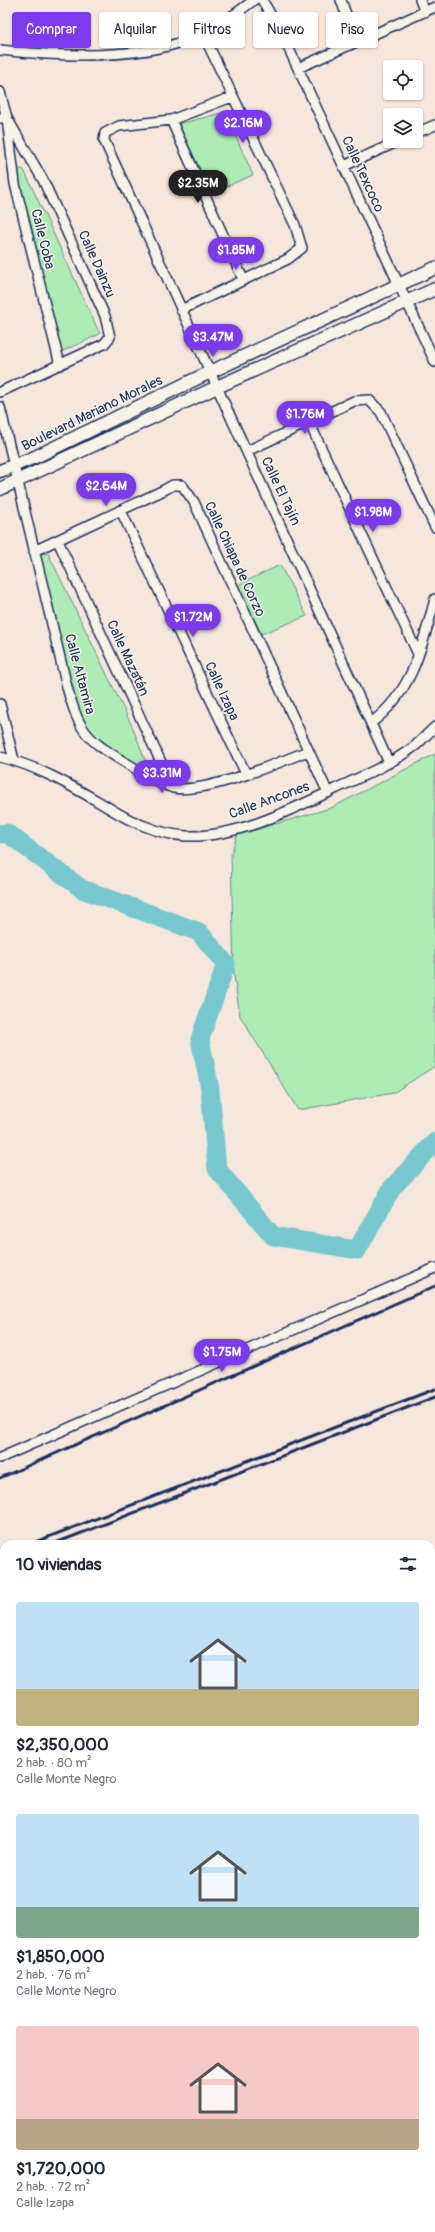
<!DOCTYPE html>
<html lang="es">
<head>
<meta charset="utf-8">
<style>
  :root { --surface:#fff; --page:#f2f2f3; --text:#1f2937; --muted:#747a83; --accent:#7c3aed }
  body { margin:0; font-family:Pangolin,sans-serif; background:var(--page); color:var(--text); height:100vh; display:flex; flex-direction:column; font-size:15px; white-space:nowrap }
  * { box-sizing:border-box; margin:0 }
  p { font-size:13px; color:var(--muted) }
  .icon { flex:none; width:22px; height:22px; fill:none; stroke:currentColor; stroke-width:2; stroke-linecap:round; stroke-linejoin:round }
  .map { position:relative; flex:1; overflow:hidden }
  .panel { position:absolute; left:0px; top:1540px; width:435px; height:692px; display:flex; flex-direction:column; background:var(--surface); border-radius:12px 12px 0 0; box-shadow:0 1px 3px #0004 }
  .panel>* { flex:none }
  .guide { position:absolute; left:12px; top:12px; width:411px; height:36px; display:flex; gap:8px }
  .tools { position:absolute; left:383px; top:60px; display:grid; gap:8px }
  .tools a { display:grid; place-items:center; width:40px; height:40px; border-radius:4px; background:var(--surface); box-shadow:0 1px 3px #0004; font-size:20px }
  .price { position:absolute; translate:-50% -34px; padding:0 9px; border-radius:14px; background:var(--accent); color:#fff; font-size:13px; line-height:26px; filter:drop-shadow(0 1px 2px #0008) }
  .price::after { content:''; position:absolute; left:50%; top:24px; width:12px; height:9px; margin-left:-6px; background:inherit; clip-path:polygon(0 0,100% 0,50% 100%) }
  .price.on { background:#222; color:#fff }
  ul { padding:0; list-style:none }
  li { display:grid; align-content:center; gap:8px; height:212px; padding:0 16px }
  li span { display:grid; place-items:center; height:124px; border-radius:4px; color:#555 }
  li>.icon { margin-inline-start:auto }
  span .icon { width:72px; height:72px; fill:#fffc; stroke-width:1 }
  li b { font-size:17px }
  h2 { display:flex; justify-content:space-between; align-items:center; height:48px; padding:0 16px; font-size:17px }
  .pill { padding:0 14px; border-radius:4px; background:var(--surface); box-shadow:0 1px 3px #0004; font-size:14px; line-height:36px }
  .pill.on { background:var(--accent); color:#fff }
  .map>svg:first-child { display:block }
  .built { fill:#f5d9d0 }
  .green { fill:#adecb4; stroke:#648e89 }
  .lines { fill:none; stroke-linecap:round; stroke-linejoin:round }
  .river { stroke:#77c8ce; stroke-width:19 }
  .minor-casing { stroke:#1b2f5e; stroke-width:12 }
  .tertiary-casing { stroke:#1b2f5e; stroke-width:15 }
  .minor { stroke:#f7f3e8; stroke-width:9 }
  .tertiary { stroke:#f7f3e8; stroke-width:12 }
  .rail { stroke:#1b2f5e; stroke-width:3 }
  .labels { text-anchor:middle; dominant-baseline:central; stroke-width:3; stroke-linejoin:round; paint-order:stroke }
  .street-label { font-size:14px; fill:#1b2f5e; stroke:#f7f3e8 }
</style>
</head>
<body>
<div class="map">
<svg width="435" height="2232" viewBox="0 0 435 2232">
  <rect width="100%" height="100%" fill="#f6e7dd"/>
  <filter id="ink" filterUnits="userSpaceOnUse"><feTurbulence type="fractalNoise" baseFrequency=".025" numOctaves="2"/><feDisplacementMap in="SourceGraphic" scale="8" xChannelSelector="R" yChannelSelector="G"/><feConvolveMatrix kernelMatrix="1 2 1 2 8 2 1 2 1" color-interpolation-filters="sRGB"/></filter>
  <g filter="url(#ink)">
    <path class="built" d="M4 1577V1979L0 1981V1578Z"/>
    <path class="green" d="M225 112 253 175 211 193 179 124Z
      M17 168 24 170 100 334 61 352 20 191Z
      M48 553 132 726 146 762 142 769 118 753 83 726 66 670 38 555Z
      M280 565 307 616 261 634 238 585Z
      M435 754V1066L393 1093 298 1110 240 1016 234 976 231 854 237 835 331 808Z
      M26 2228H150L149 2232H25Z"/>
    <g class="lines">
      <path class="river" d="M0 834 7 833 82 889 199 932 226 964 200 1039 210 1089 217 1169 273 1236 357 1250 392 1188 435 1142"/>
      <g class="minor-casing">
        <path id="minor" d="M262 0 281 32 435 362
          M341 0 356 42
          M420 0 425 12
          M0 50C62 57 145 61 203 34 221 25 238 12 254 0
          M298 68 435 7
          M0 92 7 118 43 180 105 316 110 337 104 344 0 392
          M232 97 171 120 119 126 105 133 104 140 389 763
          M0 118H7L15 184 60 365
          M171 120 243 279
          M416 133 435 125
          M344 166 399 141
          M181 310 288 259 302 248 295 225 203 34
          M0 407 67 687C80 733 85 738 126 763 140 771 157 784 174 788 206 794 277 763 308 751
          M309 422 418 654
          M247 451 354 401 369 400 381 412 435 527
          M121 511 246 774
          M58 541 173 788
          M34 551 164 490 173 485H182L194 502 328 793
          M0 704 14 760
          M371 723C413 692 422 646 435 599
          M0 757C35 765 68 784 99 802 113 810 127 820 142 825 156 831 171 835 186 836 236 838 291 810 335 789 363 776 391 764 415 746 422 740 428 733 435 727
          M0 1458 435 1268
          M431 1856 435 1857
          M431 1930 435 1931
          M431 2004 435 1995
          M0 2123 4 2121
          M0 2159 4 2160
          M431 2210H435
          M14 2232 15 2228
          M341 2232 343 2228"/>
      </g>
      <g class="tertiary-casing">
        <path id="tertiary" d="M0 471 35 457 210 372 435 268
          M0 489 217 387 435 289
          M431 1713H435
          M431 1771 435 1769
          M0 2012 4 2009
          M431 2141H435
          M157 2232 158 2228"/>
      </g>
      <use href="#minor" class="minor"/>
      <use href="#tertiary" class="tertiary"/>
      <path class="rail" d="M0 1478 435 1286
        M30 1544 435 1389
        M53 1544 435 1397
        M0 1556 4 1554
        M0 1565 4 1563"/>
    </g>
  </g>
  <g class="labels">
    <g class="street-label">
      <text transform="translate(363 174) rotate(65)">Calle Texcoco</text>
      <text transform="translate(43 239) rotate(76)">Calle Coba</text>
      <text transform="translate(97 264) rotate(66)">Calle Dainzu</text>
      <text transform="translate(92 413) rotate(-26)">Boulevard Mariano Morales</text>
      <text transform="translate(281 491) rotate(65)">Calle El Tajín</text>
      <text transform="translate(235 559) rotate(65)">Calle Chiapa de Corzo</text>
      <text transform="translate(128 658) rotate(65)">Calle Mazatán</text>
      <text transform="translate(80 674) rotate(75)">Calle Altamira</text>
      <text transform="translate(222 691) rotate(65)">Calle Izapa</text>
      <text transform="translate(269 800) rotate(-20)">Calle Ancones</text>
    </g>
  </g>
</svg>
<div class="tools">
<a><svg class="icon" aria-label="locate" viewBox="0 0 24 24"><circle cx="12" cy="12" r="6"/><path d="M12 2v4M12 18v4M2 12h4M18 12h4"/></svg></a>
<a><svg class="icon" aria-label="layers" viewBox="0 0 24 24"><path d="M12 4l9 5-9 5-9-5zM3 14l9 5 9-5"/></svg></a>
</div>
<b class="price" style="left:243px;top:144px">$2.16M</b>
<b class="price on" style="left:198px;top:204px">$2.35M</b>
<b class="price" style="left:236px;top:271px">$1.85M</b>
<b class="price" style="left:213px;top:358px">$3.47M</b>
<b class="price" style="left:305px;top:435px">$1.76M</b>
<b class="price" style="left:106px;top:507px">$2.64M</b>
<b class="price" style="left:373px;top:533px">$1.98M</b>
<b class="price" style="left:193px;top:638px">$1.72M</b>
<b class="price" style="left:162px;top:794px">$3.31M</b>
<b class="price" style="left:222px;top:1373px">$1.75M</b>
<div class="guide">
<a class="pill on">Comprar</a>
<a class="pill">Alquilar</a>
<a class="pill">Filtros</a>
<a class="pill">Nuevo</a>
<a class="pill">Piso</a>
</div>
<section class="panel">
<h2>10 viviendas<svg class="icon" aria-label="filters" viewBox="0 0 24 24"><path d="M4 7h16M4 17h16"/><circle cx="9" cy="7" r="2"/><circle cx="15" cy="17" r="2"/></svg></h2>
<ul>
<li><span style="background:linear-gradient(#bfe0f5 70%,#c2b280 0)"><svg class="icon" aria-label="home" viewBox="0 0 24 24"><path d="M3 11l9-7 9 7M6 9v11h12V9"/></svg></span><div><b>$2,350,000</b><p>2 hab. · 80 m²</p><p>Calle Monte Negro</p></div></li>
<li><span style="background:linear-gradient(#bfe0f5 75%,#7fa58c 0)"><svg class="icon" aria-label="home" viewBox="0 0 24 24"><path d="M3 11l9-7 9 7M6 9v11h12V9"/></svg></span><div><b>$1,850,000</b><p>2 hab. · 76 m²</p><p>Calle Monte Negro</p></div></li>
<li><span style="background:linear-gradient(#f6c9c9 75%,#b9a48a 0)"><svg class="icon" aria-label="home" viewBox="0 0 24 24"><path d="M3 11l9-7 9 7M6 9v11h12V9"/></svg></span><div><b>$1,720,000</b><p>2 hab. · 72 m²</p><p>Calle Izapa</p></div></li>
</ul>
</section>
</div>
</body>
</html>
